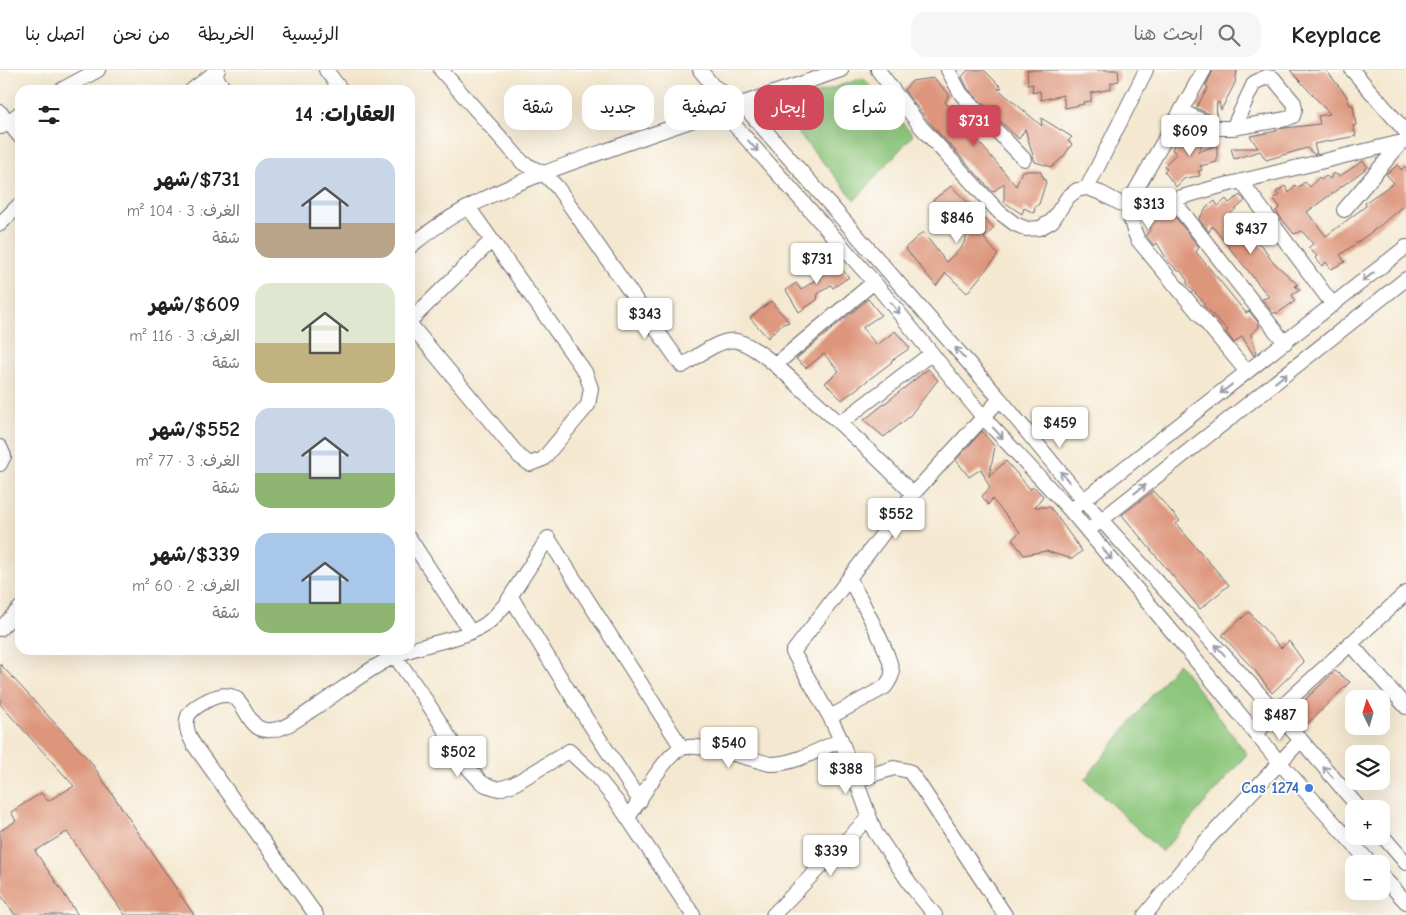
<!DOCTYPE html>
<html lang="ar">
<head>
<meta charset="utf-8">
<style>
  :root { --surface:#fff; --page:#f6f6f6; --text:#202124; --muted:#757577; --line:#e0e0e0; --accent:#d1495b }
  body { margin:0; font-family:"Comic Neue","Playpen Sans Arabic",sans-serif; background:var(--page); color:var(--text); direction:rtl; height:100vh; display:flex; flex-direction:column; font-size:19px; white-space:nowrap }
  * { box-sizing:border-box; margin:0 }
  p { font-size:16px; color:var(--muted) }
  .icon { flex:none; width:28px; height:28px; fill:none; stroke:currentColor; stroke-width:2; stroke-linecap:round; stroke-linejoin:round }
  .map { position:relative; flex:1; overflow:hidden; direction:ltr }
  .side { position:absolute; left:15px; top:15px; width:400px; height:570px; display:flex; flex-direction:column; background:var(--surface); border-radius:15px; box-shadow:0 5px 20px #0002; direction:rtl }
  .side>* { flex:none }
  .guide { position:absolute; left:430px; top:15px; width:475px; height:45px; direction:rtl; display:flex; gap:10px }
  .needle { width:32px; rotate:355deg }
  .tools { position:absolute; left:1345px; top:620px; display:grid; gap:10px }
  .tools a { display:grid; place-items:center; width:45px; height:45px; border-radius:10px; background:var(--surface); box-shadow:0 5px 20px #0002; font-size:25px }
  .price { position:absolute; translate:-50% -42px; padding:0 11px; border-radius:5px; background:#fff; color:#222; font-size:16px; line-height:32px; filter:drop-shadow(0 1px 2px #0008) }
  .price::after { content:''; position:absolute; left:50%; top:30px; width:15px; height:11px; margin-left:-8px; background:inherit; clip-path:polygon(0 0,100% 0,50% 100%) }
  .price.on { background:var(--accent); color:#fff }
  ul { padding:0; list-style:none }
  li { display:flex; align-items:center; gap:15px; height:125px; padding:0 20px }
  li span { display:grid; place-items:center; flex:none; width:140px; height:100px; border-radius:15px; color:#555 }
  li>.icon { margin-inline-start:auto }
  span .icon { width:60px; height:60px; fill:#fffc; stroke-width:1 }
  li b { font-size:21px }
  h2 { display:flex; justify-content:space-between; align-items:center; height:60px; padding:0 20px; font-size:21px }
  .pill { padding:0 18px; border-radius:15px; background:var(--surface); box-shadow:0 5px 20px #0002; font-size:18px; line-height:45px }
  .pill.on { background:var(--accent); color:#fff }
  header { display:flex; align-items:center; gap:30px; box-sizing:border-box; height:70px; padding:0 25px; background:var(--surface); border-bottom:1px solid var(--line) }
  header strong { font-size:24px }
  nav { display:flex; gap:28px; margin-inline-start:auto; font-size:18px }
  .search { width:350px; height:45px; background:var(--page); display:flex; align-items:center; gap:12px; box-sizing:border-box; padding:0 18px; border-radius:15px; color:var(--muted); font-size:19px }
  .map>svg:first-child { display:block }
  .green { fill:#8cc67b; stroke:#57745b }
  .building { fill:#dd957b }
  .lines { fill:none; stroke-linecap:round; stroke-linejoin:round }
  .minor-casing { stroke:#6c676f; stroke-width:16 }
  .minor { stroke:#fff; stroke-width:14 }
  .oneway { stroke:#9c9ca7 }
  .shop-dot { fill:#3f7fe0; stroke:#fdfcf7; stroke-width:2 }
  .labels { text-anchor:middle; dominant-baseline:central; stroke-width:4; stroke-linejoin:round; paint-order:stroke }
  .shop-label { font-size:16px; font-weight:bold; fill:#366cbe; stroke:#fdfcf7; text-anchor:end }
</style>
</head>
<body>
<header>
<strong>Keyplace</strong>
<div class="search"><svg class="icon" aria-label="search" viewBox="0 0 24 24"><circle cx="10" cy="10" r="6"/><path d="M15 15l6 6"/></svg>ابحث هنا</div>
<nav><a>الرئيسية</a><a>الخريطة</a><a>من نحن</a><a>اتصل بنا</a></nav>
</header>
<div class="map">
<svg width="1406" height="845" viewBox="0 0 1406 845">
  <rect width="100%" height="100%" fill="#fdfcf7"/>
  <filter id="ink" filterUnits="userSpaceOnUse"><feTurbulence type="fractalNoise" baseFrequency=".02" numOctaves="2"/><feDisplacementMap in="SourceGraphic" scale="10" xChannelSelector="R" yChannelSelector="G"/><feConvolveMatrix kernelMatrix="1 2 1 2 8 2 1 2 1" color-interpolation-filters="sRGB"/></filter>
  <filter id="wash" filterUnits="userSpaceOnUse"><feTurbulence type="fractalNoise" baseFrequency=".0096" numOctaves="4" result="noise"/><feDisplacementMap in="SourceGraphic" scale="20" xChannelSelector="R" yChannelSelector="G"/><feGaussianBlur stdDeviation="1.12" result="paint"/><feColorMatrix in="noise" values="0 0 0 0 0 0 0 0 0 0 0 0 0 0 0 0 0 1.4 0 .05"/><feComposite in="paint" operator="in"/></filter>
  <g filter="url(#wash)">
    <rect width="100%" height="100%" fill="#f4e8d0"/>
    <path class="green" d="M863 8 913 65 855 130 776 37Z
      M1178 593 1247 684 1162 782 1085 709Z"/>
    <g id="blocks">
      <path class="building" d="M968 0H984L1002 18 998 19 1042 56 1041 48 1072 67 1068 71 1072 74 1064 86 1052 97 1035 92 1025 59 1019 69 992 43 968 19 962 7Z
        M1027 0H1118L1119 11 1111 13V19L1091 23V31L1083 32 1084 34 1065 38 1063 25 1041 30 1040 21 1032 23 1033 14 1028 15Z
        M1213 0H1237L1235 13 1221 40 1219 32 1217 33 1216 47 1196 38 1208 18 1206 15Z
        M1290 0H1326L1346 25 1350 35H1353L1356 55 1353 56 1356 66 1314 74 1317 84H1314L1307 78 1266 90 1260 81 1234 89 1231 78H1258L1250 66 1277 61V59L1320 54 1318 46 1330 44Z
        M934 8 949 24 945 32 1016 116 1022 101H1040L1046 112 1039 134 1035 137 1034 143 1024 138 1022 144 1004 132V113L993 122 928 51 904 20 912 11Z
        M1191 55 1208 63 1198 82 1217 75V92L1200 96 1202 100 1198 101 1200 106 1185 108 1176 117 1164 101 1167 99 1164 96 1177 83 1172 80 1176 71 1182 73Z
        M1363 91 1368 97 1307 142 1326 166 1366 136 1365 133 1373 127 1394 113 1386 104 1398 95 1401 100 1406 96V133L1381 155 1340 185 1345 192 1331 199 1326 192 1322 196 1315 188 1317 186 1308 178 1313 174 1302 161 1294 164 1281 148 1276 141 1280 137 1273 128 1279 126 1276 122 1285 116 1289 123 1295 115 1297 118 1305 112 1310 117 1319 107 1321 110 1326 106 1330 109 1333 103 1340 106Z
        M951 116 994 158 984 168 998 185 967 223 946 203 936 216 905 178 923 162 946 192 962 177 967 166 931 132Z
        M1240 125 1245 131 1230 144 1244 159 1243 160 1264 178 1271 190 1298 215 1295 216 1300 220 1292 225 1295 231 1278 243H1273L1262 229 1269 227 1212 156 1209 162 1199 149 1206 138 1215 131 1218 136 1226 129 1229 133Z
        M1172 143 1199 177 1196 182 1246 243 1249 241 1258 252 1259 257 1251 264 1256 283 1254 286 1242 266 1234 273 1226 262 1228 260 1203 235 1205 234 1187 214V210L1181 201H1178L1168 191 1157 173 1154 176 1146 165 1151 159 1148 155 1160 146 1161 148 1167 144 1169 146Z
        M828 187 832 192 833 190 849 207 833 218 831 215 818 224 817 230 799 242 786 220 796 213 801 220 821 206 815 199Z
        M868 229 881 245 863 257 864 260 877 275 895 261 910 278 891 291 892 292 842 330 825 313 839 301 824 284 806 298 796 289Z
        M771 231 789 252 781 255 768 268 750 248Z
        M928 299 938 310 908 348 884 367 864 350Z
        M982 361 995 377 989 406 1006 391 1030 419 1034 417 1043 426 1035 437H1050L1082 481 1072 489 1046 481 1024 485 1012 469 1020 462 992 429 988 435 982 426 990 418 981 399 969 407 956 390Z
        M1153 421 1180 451 1176 454 1229 515 1200 539 1122 445Z
        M1249 542 1281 578 1289 571 1304 592 1272 623 1256 602 1222 565Z
        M0 594 90 691 194 845H125L67 762 35 781 78 845H15L0 824V761L16 751 11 742 41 723 48 731 74 716 0 634Z
        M1335 601 1350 612 1304 657 1290 644Z"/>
    </g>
  </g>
  <g filter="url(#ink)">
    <use href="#blocks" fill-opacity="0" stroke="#6c676f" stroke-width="1"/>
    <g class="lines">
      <g class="minor-casing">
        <path id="minor" d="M326 0 341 20
          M441 0 523 93 543 103 557 117 682 296C695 288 721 267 737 271 760 277 794 312 813 329 847 360 881 390 913 424
          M700 0 713 16 742 34 1000 329 1084 431 1301 670 1360 739
          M878 0 921 57 999 142 1015 154 1027 159 1040 158 1052 151 1068 127 1077 120 1087 118 1101 123 1129 138 1157 134 1217 117 1406 71
          M948 0 961 24 1024 89
          M1204 0 1132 127C1128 143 1131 155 1138 170L1247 302
          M1352 0 1406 62
          M213 3 225 20
          M713 16 721 40 874 212 983 347 1070 440 1175 565 1279 692 1371 794
          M61 20 98 0
          M192 20 218 0
          M1181 41 1218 58H1233L1286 49 1293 46 1295 39 1294 33 1273 8 1266 7 1254 13 1233 58
          M0 42 20 67
          M1 57 20 43
          M1241 111 1333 235
          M1087 118 1146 0
          M1173 130 1285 273
          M1344 140 1401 73
          M0 154 20 134
          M410 177C468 127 545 102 616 77 691 50 766 26 841 0
          M410 251 492 170
          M410 254 519 386 530 394 543 389 588 335 591 318 585 302 469 138
          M775 295 874 212
          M840 353 932 283
          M0 377 4 386 0 394
          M1076 436 1406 177
          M1095 455 1406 209
          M410 469 470 561
          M511 527 576 633 640 731
          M0 559 20 538
          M1350 573 1406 637
          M395 586 427 632 469 699 481 712 486 715 499 719 514 714 569 681 595 705 617 732 693 845
          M830 647 885 617C888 613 891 609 892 604 894 590 858 524 849 508
          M1256 664 1276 642 1406 523
          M855 710 894 698 909 701 919 714 1005 845
          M628 748C638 733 666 683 682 678 700 672 750 689 770 694 795 694 818 680 841 670
          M1381 764 1406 793
          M1381 805 1406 832
          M316 845 194 675C189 666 184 656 188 646 192 638 201 634 208 630 256 607 235 673 281 658 292 654 301 647 310 641 338 623 364 601 393 587 421 573 455 572 483 556 492 551 498 542 505 535L548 468 682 678
          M773 845 869 747
          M935 845 913 818 875 762 841 670 830 647 793 582 913 424 1000 329
          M1145 845 1204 773 1301 670"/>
      </g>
      <use href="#minor" class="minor"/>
    </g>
    <defs><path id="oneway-shaft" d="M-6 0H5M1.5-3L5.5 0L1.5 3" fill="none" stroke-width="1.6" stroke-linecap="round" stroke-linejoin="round" transform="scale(1.25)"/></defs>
    <g class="oneway">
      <use href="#oneway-shaft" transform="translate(753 76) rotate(48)"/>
      <use href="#oneway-shaft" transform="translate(1368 207) rotate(142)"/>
      <use href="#oneway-shaft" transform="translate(895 238) rotate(51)"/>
      <use href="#oneway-shaft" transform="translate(960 283) rotate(-131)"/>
      <use href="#oneway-shaft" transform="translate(1281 308) rotate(-38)"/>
      <use href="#oneway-shaft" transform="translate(1226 319) rotate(142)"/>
      <use href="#oneway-shaft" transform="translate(998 363) rotate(47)"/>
      <use href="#oneway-shaft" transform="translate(1065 407) rotate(-130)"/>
      <use href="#oneway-shaft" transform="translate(1140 419) rotate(-38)"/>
      <use href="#oneway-shaft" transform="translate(1107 484) rotate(50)"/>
      <use href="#oneway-shaft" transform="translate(1220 580) rotate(-132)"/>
      <use href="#oneway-shaft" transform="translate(1328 702) rotate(-131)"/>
    </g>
  </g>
  <circle class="shop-dot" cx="1309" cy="718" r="5"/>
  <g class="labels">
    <g class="shop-label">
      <text x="1299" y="718">Cas 1274</text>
    </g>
  </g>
</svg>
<div class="tools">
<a><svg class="needle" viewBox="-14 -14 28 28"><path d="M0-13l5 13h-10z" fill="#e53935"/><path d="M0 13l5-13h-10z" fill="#757577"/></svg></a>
<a><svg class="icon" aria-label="layers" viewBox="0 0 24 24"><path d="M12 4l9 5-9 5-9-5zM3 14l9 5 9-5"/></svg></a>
<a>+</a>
<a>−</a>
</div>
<b class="price on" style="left:974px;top:77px">$731</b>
<b class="price" style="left:1190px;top:87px">$609</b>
<b class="price" style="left:1149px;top:160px">$313</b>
<b class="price" style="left:957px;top:174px">$846</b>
<b class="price" style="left:1251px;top:185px">$437</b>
<b class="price" style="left:817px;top:215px">$731</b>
<b class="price" style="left:645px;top:270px">$343</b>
<b class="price" style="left:1060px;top:379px">$459</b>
<b class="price" style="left:896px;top:470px">$552</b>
<b class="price" style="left:1280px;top:671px">$487</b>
<b class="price" style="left:729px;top:699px">$540</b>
<b class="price" style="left:458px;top:708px">$502</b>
<b class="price" style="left:846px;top:725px">$388</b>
<b class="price" style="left:831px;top:807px">$339</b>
<div class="guide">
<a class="pill">شراء</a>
<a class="pill on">إيجار</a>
<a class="pill">تصفية</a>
<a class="pill">جديد</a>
<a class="pill">شقة</a>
</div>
<section class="side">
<h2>العقارات: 14<svg class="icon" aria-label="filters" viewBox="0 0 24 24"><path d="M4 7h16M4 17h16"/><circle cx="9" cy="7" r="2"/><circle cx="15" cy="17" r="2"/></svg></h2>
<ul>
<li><span style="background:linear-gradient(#c9d6e8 65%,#b9a48a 0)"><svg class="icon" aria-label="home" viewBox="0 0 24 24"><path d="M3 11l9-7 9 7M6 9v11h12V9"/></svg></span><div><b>$731/شهر</b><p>الغرف: 3 · 104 m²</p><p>شقة</p></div></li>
<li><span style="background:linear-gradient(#dfe7d0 60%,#c2b280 0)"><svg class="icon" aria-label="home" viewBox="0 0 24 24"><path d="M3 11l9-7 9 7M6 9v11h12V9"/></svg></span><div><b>$609/شهر</b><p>الغرف: 3 · 116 m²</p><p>شقة</p></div></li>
<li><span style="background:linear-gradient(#c9d6e8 65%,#8fb573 0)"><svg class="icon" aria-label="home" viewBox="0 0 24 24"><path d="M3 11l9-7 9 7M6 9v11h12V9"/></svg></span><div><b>$552/شهر</b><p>الغرف: 3 · 77 m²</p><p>شقة</p></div></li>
<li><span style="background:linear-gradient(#a9c7e8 70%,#8fb573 0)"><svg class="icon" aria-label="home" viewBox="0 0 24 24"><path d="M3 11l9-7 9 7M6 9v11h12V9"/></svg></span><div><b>$339/شهر</b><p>الغرف: 2 · 60 m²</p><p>شقة</p></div></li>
</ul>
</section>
</div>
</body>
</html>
